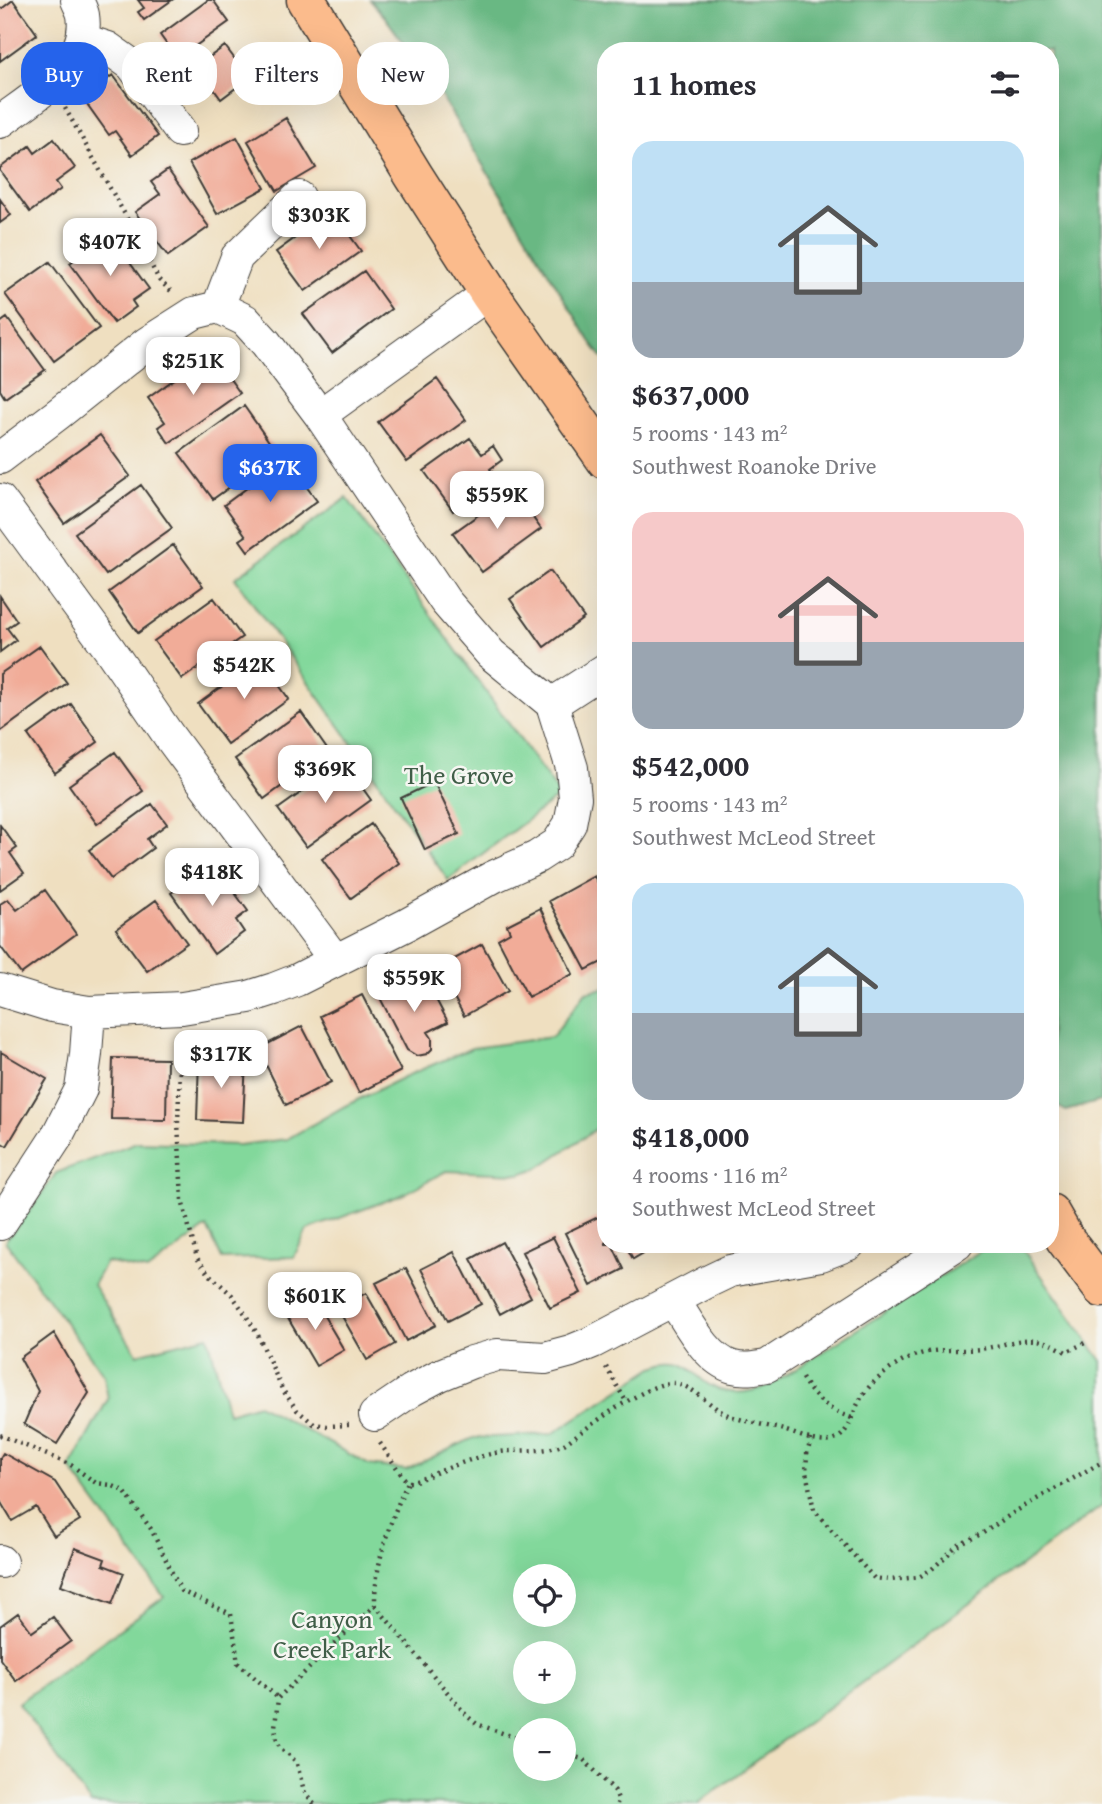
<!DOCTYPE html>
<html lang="en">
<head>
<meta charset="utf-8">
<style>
  :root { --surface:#fff; --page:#f7f7f7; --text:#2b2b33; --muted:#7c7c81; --accent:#2563eb }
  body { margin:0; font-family:"Gentium Book Plus",serif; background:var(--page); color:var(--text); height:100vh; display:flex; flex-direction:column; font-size:26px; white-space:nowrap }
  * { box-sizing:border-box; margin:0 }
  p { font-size:23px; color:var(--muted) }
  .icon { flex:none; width:38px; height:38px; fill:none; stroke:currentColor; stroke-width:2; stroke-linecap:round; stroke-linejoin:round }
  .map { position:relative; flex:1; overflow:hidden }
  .side { position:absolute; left:597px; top:42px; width:462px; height:1211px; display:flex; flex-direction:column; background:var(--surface); border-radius:28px; box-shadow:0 7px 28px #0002 }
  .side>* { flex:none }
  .hud { position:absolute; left:21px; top:42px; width:471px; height:63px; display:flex; gap:14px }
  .buttons { position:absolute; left:513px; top:1564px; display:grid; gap:14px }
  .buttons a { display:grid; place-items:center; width:63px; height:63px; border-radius:50%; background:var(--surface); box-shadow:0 7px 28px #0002; font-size:35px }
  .price { position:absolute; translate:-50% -60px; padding:0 16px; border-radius:14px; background:#fff; color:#222; font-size:23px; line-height:46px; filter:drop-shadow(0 2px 4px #0008) }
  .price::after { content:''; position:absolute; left:50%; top:42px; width:21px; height:16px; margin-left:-10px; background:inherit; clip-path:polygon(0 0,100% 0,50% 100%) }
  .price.selected { background:var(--accent); color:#fff }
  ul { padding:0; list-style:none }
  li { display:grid; align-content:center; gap:14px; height:371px; padding:0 35px }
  li span { display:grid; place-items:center; height:217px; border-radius:21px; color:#555 }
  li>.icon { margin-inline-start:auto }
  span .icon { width:126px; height:126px; fill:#fffc; stroke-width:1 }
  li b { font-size:30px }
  h2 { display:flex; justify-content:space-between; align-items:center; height:84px; padding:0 35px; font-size:30px }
  .tag { padding:0 24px; border-radius:28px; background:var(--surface); box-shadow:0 7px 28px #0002; font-size:24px; line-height:63px }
  .tag.selected { background:var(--accent); color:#fff }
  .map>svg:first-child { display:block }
  .green { fill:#82d89b; stroke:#4f7a5c; stroke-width:2; fill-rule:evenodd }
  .forest { fill:#69b883; stroke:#426a50; stroke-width:2 }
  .building { fill:#f1ac98 }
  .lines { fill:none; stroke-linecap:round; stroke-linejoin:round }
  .minor-casing { stroke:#3c3935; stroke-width:34 }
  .major-casing { stroke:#3c3935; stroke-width:41 }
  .path { stroke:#3c3935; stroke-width:4.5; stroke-dasharray:2 5; stroke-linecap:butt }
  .minor { stroke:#fff; stroke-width:32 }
  .major { stroke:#fbbb8c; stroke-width:38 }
  .labels { text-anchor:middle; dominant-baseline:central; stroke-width:5; stroke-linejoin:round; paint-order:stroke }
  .park-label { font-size:26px; fill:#405e48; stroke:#f6f6f2 }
</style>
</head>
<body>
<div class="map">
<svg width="1102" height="1804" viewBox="0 0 1102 1804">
  <rect width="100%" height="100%" fill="#f6f6f2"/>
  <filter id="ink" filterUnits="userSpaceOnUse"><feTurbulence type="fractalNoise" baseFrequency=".0143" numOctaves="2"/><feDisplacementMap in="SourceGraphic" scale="14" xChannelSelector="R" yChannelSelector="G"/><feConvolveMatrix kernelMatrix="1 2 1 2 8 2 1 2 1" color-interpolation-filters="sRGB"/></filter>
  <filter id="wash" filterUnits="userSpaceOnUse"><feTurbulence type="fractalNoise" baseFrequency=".00686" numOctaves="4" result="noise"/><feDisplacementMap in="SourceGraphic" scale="28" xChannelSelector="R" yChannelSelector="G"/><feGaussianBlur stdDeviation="1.57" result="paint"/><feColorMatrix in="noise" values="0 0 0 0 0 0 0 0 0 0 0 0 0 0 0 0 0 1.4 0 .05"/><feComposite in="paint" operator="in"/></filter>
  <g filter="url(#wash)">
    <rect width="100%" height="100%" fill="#efdfc0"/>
    <path class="green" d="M347 498 560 795 448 880 235 578Z
      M605 988V1123L538 1168 520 1174 446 1171 402 1195 307 1230 294 1257 222 1259 207 1227 147 1271 106 1262 93 1285 137 1354 208 1336 228 1413 258 1404 369 1465 406 1470 473 1438 552 1434 654 1367C663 1364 672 1361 681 1364 689 1367 693 1372 699 1377 720 1397 747 1395 772 1384L985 1248 993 1244H1019L1102 1361V1506L697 1804H91L18 1703 164 1597 70 1468 108 1399 104 1375 5 1241 35 1204 56 1173 137 1142 239 1145 287 1139 345 1106 404 1077 472 1048 552 1037 586 992ZM525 1577H564V1615H525ZM525 1654H564V1692H525ZM525 1731H564V1769H525Z"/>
    <path class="forest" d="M370 0H1102L1101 1101 1066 1111 1050 1102V51H606L605 361 590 341 433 83 384 16Z"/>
    <g id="blocks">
      <path class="building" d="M13 0 37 34 0 61V10Z
        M138 0H172L144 20 138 12 144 8Z
        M208 0H213L229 22 177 59 160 35Z
        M225 46 249 78 221 99 210 84 193 96 180 78Z
        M113 75 158 136 132 155 115 131 109 135 82 97Z
        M286 118 316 168 277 191 248 141Z
        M237 137 265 188 217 214 189 163Z
        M54 139 75 168 56 182 61 189 30 212 0 171V168L30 146 35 153Z
        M168 170 209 227 168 256 135 212 160 194 151 182Z
        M0 199 11 215 0 223Z
        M332 211 361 251 305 291 276 252Z
        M109 234 149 289 132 301 136 307 114 323 70 263Z
        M50 262 99 328 54 361 5 294Z
        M364 271 391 309 332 353 303 314Z
        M7 318 45 370 5 398 0 390V323Z
        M211 353 240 393 169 443 158 427 165 422 148 398Z
        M437 379 466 420 407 462 378 422Z
        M244 406 277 453 213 499 179 453Z
        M100 435 130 476 64 523 35 482Z
        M470 438 482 454 493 446 502 460 490 469 497 479 453 511 424 471Z
        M286 459 317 501 248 551 240 540 246 536 224 505Z
        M141 485 172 528 106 575 75 533Z
        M513 490 541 529 482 572 453 533Z
        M173 545 203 586 138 633 109 592Z
        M550 571 584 618 544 647 510 599Z
        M0 596 17 621 7 628 16 640 0 652Z
        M214 598 242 637 182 679 154 641Z
        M40 646 67 683 0 732V674Z
        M260 659 289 699 227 744 198 704Z
        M71 704 98 742 55 773 28 735Z
        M301 712 329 752 264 799 235 759Z
        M115 752 143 791 97 824 69 785Z
        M344 762 371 800 306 847 278 809Z
        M434 782 459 834 425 850 401 798Z
        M152 804 167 824 147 839 153 848 111 879 89 850Z
        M371 824 399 863 351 898 322 859Z
        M0 825 17 848 10 853 24 873 0 890Z
        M213 863 248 911 236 920 244 932 214 954 171 893Z
        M594 876 606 897V960L586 970 549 901Z
        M45 890 76 934 21 974 0 946V904L8 899 17 910Z
        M156 900 187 943 147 971 116 929Z
        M540 908 573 974 528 997 498 939 510 932 507 925Z
        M482 944 508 991 464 1016 438 968Z
        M422 973 448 1022 428 1032 432 1038V1049L427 1054 417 1056 407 1050 379 996Z
        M362 995 401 1071 359 1093 320 1016Z
        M302 1026 331 1082 286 1105 258 1049Z
        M1 1052 47 1079 7 1146 0 1142Z
        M113 1058 167 1059 166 1120 111 1119Z
        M199 1059 246 1061 243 1122 197 1120Z
        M598 1217 606 1231V1244H612L624 1269 591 1286 565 1233Z
        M553 1237 581 1293 550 1308 522 1252Z
        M502 1242 531 1297 500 1314 471 1259Z
        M625 1244H659L633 1259Z
        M454 1252 481 1304 448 1321 421 1269Z
        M406 1268 436 1325 406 1341 376 1283Z
        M366 1293 395 1344 367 1360 338 1309Z
        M314 1299 344 1350 316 1366 286 1315Z
        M54 1333 89 1393 57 1444 24 1424 38 1391 20 1358Z
        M3 1453 55 1482 80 1520 54 1536 36 1507 12 1521 0 1501V1458Z
        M75 1548 105 1559 103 1565 124 1573 112 1604 61 1585Z
        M18 1613 32 1632 53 1617 71 1641 16 1681 0 1659V1626Z"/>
    </g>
  </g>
  <g filter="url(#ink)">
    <use href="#blocks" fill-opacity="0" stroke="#3c3935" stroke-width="2"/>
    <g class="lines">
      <g class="minor-casing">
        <path id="minor" d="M83 40 108 48 132 65 180 131
          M0 122C33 97 91 65 83 15 82 10 79 5 77 0
          M218 307 237 257 299 197
          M320 415 489 293
          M0 458 58 414 147 343 194 313 218 307 245 320 266 343 320 415 445 601 491 654 552 704 572 768 575 798 570 824 557 844 537 857 493 877 406 925 297 980 274 989 249 997 182 1008 89 1012 52 1006 0 990
          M0 500 110 650 169 736 335 960
          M552 704 606 669
          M0 1224 56 1138 81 1089 86 1054 89 1012
          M674 1301C688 1322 707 1360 733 1367 745 1370 755 1368 767 1366L957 1244
          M375 1415 412 1390 440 1375 472 1362 497 1355 545 1358 571 1351 593 1342 709 1281 730 1271 821 1255 849 1244
          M0 1561 1 1562"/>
      </g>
      <g class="major-casing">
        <path id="major" d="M306 0 414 176 489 293 606 460
          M1050 1213 1065 1239 1102 1288"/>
      </g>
      <path class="path" d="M65 108 128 220 159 280 173 293
        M181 1037 178 1122 182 1200 197 1258 209 1274 232 1295 246 1315 258 1335 282 1389 297 1410 314 1424 327 1426 349 1425
        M606 1367 627 1403
        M802 1378C814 1399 829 1410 852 1418
        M0 1435 71 1465 96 1483 111 1485 124 1491 151 1529 181 1591 231 1614 238 1663 278 1698
        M811 1439 807 1454 806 1472 814 1510 874 1578 890 1580 919 1577 932 1569 957 1546 983 1533 1016 1511 1102 1462
        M380 1443 403 1477 408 1482H413C439 1472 467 1459 495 1453 518 1448 542 1454 564 1444 586 1429 650 1380 674 1383 693 1385 711 1408 728 1415 743 1421 764 1425 780 1429 795 1433 815 1444 831 1441 849 1437 852 1413 860 1400 863 1394 868 1388 873 1383 889 1368 911 1354 933 1351 949 1349 965 1351 981 1349 1018 1343 1030 1330 1066 1352L1087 1342
        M375 1605 467 1716 477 1724 525 1741
        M564 1754 583 1759 615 1791 618 1799 617 1804
        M314 1804 304 1791 297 1764 291 1756 282 1750 277 1741 275 1727 278 1698 375 1605C374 1566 391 1517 408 1482"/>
      <use href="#minor" class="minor"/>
      <use href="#major" class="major"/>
    </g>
  </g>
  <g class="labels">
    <g class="park-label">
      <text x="459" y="774">The Grove</text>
      <text x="332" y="1618">Canyon<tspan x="332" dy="30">Creek Park</tspan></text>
    </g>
  </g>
</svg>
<div class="buttons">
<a><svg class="icon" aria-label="locate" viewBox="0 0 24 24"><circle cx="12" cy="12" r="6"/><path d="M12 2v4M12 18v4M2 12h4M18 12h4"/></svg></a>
<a>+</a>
<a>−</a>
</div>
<b class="price" style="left:319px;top:251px">$303K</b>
<b class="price" style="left:110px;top:278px">$407K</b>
<b class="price" style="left:193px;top:397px">$251K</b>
<b class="price selected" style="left:270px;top:504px">$637K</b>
<b class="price" style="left:497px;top:531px">$559K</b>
<b class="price" style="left:244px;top:701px">$542K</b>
<b class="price" style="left:325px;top:805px">$369K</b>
<b class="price" style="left:212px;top:908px">$418K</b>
<b class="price" style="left:414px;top:1014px">$559K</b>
<b class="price" style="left:221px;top:1090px">$317K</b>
<b class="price" style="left:315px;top:1332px">$601K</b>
<div class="hud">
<a class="tag selected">Buy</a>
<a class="tag">Rent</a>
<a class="tag">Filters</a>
<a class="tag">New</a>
</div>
<section class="side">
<h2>11 homes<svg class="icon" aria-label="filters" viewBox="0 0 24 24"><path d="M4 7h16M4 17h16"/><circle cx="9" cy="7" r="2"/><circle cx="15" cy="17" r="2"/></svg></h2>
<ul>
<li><span style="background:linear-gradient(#bfe0f5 65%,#9aa5b1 0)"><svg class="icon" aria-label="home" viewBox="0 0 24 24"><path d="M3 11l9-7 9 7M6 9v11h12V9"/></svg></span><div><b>$637,000</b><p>5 rooms · 143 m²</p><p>Southwest Roanoke Drive</p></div></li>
<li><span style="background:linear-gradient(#f6c9c9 60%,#9aa5b1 0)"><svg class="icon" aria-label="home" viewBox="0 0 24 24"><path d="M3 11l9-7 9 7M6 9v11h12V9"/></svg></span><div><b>$542,000</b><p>5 rooms · 143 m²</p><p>Southwest McLeod Street</p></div></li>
<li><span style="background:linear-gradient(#bfe0f5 60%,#9aa5b1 0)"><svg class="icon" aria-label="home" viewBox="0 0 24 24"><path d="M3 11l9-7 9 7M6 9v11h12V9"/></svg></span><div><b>$418,000</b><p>4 rooms · 116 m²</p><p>Southwest McLeod Street</p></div></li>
</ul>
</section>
</div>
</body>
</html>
